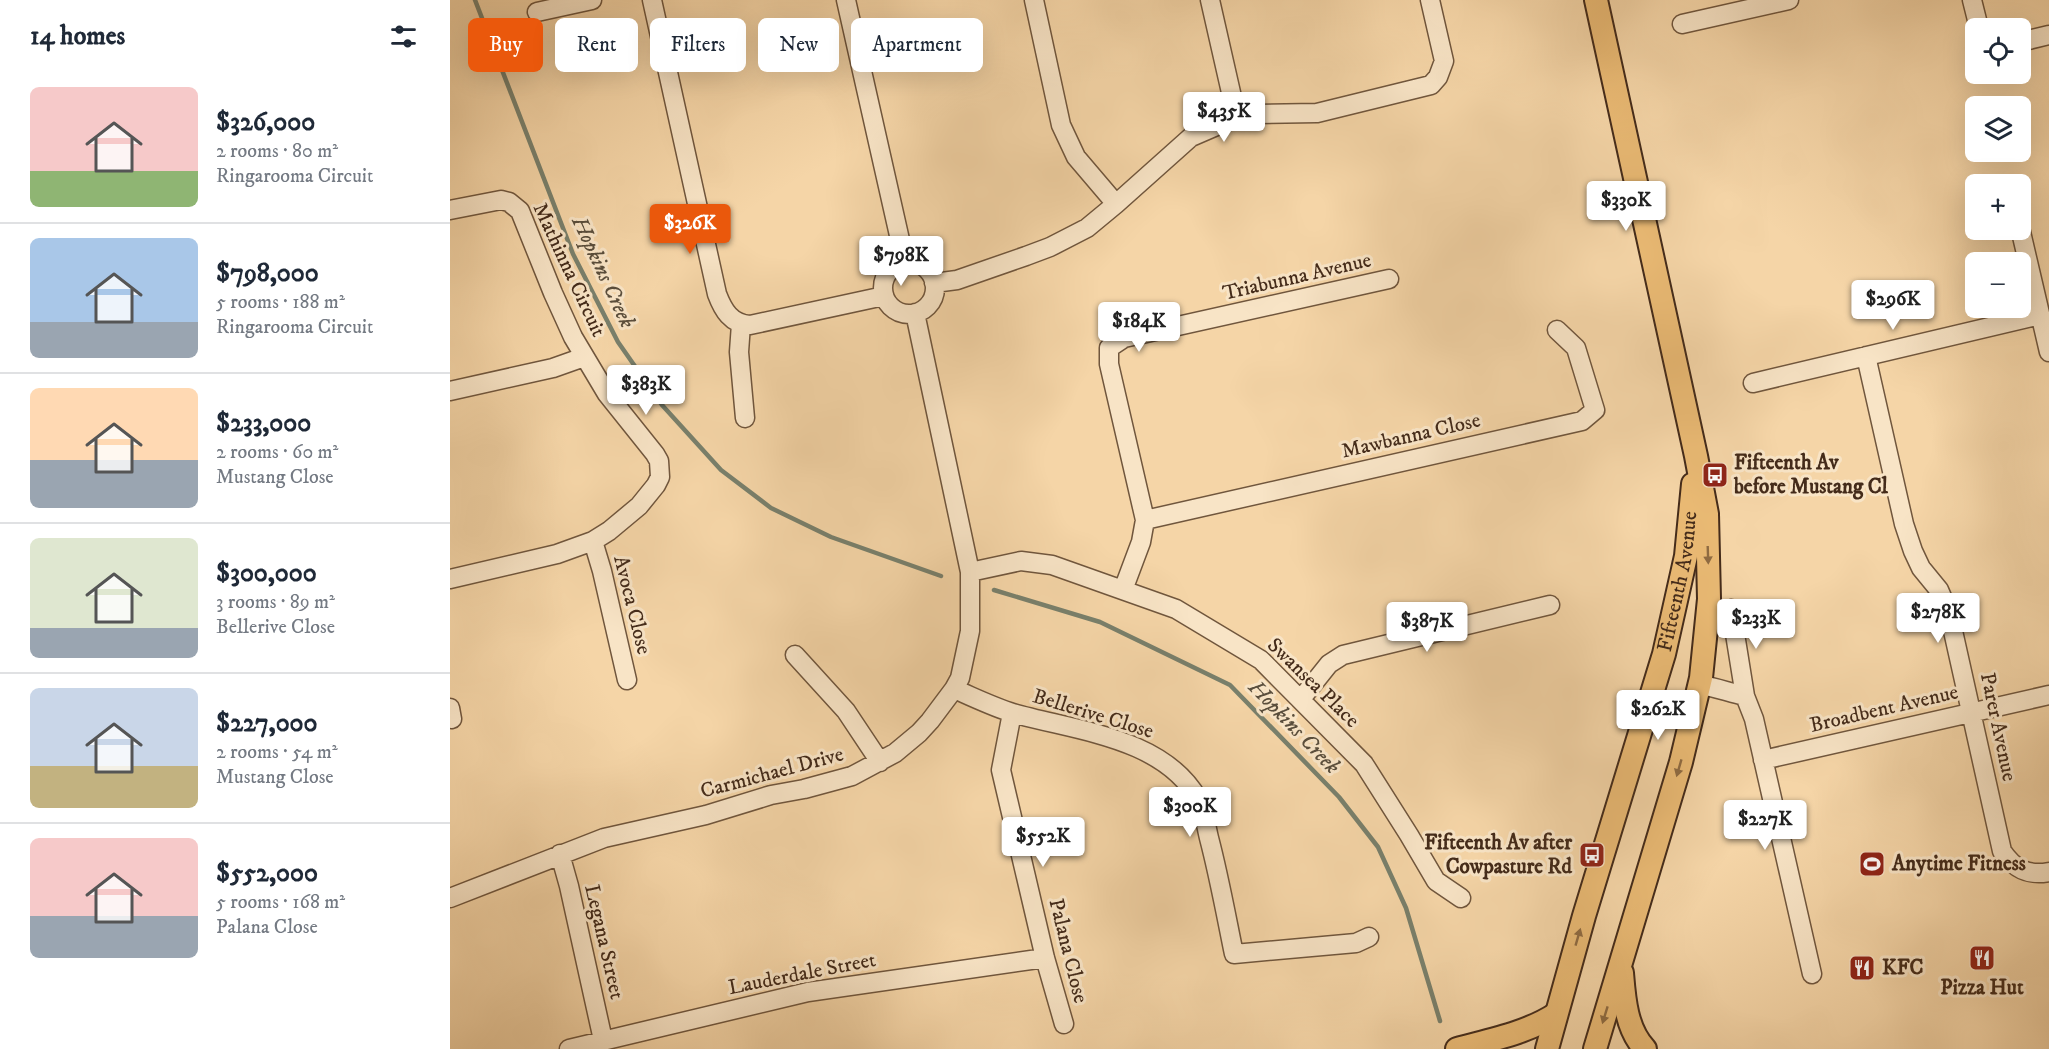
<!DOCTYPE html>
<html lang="en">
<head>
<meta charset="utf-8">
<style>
  :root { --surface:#fff; --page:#f6f6f7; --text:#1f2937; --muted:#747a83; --line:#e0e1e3; --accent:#ea580c }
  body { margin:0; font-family:"IM FELL DW Pica",serif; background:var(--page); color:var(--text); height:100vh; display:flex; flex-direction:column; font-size:22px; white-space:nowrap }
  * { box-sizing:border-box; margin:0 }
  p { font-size:20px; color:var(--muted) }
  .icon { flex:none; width:33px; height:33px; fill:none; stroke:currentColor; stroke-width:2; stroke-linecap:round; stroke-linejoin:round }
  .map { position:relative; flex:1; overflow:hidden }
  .details { display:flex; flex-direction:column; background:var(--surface); width:450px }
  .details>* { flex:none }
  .hud { position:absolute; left:18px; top:18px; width:570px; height:54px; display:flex; gap:12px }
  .fabs { position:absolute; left:1515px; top:18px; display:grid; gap:12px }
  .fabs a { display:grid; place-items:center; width:66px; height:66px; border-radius:9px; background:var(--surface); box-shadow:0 6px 24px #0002; font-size:30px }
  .price { position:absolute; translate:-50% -51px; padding:0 14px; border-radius:6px; background:#fff; color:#222; font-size:20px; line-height:39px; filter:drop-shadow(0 2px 3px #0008) }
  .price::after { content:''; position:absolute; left:50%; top:36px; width:18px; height:14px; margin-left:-9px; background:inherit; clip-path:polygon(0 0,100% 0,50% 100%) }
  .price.active { background:var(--accent); color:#fff }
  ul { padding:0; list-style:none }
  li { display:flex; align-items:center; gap:18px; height:150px; padding:0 30px }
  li+li { border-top:2px solid var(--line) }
  li span { display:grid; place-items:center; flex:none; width:168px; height:120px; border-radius:9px; color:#555 }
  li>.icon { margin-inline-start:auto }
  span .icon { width:72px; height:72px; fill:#fffc; stroke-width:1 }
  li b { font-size:26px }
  h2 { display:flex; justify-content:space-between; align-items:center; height:72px; padding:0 30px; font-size:26px }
  .chip { padding:0 21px; border-radius:9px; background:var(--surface); box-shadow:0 6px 24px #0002; font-size:21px; line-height:54px }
  .chip.active { background:var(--accent); color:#fff }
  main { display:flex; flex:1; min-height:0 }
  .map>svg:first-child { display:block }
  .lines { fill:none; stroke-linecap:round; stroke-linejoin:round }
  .stream { stroke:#79806c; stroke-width:4.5 }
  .minor-casing { stroke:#70563d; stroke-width:21 }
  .major-casing { stroke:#442b1a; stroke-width:26 }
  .minor { stroke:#f8e4c6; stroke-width:18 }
  .major { stroke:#eaba74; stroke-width:22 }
  .oneway { fill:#8f6b42 }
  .labels { text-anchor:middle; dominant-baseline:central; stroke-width:6; stroke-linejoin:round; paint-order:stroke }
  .street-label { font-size:21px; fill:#442b1a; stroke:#f8e4c6 }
  .poi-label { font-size:21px; font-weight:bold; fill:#442b1a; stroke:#f8e4c6; text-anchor:start }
  .water-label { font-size:22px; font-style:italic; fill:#5a4e3c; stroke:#f8e4c6 }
</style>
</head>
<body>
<main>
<section class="details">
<h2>14 homes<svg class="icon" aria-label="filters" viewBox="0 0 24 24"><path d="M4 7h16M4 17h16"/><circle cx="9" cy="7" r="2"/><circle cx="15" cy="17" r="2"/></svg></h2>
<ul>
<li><span style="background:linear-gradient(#f6c9c9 70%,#8fb573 0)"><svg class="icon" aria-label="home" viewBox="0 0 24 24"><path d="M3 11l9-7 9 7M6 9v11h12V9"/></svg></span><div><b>$326,000</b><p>2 rooms · 80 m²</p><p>Ringarooma Circuit</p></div></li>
<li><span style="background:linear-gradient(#a9c7e8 70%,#9aa5b1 0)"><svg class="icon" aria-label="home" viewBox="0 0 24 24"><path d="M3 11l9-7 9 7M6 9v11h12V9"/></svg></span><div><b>$798,000</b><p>5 rooms · 188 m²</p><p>Ringarooma Circuit</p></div></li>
<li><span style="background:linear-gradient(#ffd9b3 60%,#9aa5b1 0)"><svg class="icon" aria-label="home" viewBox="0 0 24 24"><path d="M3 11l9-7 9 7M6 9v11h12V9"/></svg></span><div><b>$233,000</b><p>2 rooms · 60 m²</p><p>Mustang Close</p></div></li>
<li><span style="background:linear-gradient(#dfe7d0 75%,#9aa5b1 0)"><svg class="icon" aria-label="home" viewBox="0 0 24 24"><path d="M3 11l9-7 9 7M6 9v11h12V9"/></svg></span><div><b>$300,000</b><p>3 rooms · 89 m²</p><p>Bellerive Close</p></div></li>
<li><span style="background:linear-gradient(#c9d6e8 65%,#c2b280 0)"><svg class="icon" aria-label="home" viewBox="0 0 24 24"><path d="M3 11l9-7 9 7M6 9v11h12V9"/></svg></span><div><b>$227,000</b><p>2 rooms · 54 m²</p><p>Mustang Close</p></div></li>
<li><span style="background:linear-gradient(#f6c9c9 65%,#9aa5b1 0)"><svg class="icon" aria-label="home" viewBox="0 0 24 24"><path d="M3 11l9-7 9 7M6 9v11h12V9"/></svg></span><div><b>$552,000</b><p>5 rooms · 168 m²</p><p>Palana Close</p></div></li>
</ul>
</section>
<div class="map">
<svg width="1599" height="1049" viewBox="0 0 1599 1049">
  <rect width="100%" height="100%" fill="#f5d5a7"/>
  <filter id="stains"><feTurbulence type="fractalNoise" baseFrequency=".00333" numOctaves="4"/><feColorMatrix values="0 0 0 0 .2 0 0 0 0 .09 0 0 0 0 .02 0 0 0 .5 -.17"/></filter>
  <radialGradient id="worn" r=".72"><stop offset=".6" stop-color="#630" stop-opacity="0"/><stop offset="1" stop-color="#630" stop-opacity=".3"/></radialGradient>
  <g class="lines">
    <path class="stream" d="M25 0 123 254 168 342 212 405 271 470 321 508 381 537 491 576
      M544 590 650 622 780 685 889 797 928 847 956 908 990 1021"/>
    <g class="minor-casing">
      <path id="minor" d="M202 0 267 294C273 310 281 324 300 325L434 296
        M396 0 455 262
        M584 0 611 125 626 157 666 204
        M760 0 787 119
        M1522 0 1529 28
        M87 12 142 0
        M1232 24 1339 0
        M1570 42 1599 35
        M0 210 51 200 59 202 70 211 103 293 123 337 157 394 205 454 209 461 210 477 206 485 189 506 159 531 143 541 107 554 0 579
        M1571 232 1599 352
        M433 288a26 26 0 1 1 52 0a26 26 0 1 1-52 0Z
        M484 283 507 280 576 256 600 247 637 228 666 204 741 137 778 121 805 114 867 113 981 85 988 77 994 61 980 0
        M291 324 289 352 295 418
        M1416 356 1454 524 1463 551 1471 568 1489 590 1499 613 1552 851C1564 869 1578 876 1599 872
        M1303 383 1590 315
        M0 391 103 368 134 357
        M695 520 1132 421 1145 410 1126 348 1107 330
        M143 541 152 571 177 680
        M520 572 571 561 602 565 726 609 811 660 914 764 959 835 986 881 1011 898
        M673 590 691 542 695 520 659 364V348L674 338 939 279
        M1281 609 1295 696 1304 719 1362 974
        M345 655 396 711 430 762
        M1250 685C1266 687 1280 693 1295 696
        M504 689C523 697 543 707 563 713 625 731 713 737 748 799 754 810 756 826 759 838 769 876 776 915 784 954L906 943 919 937
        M851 699 879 664 893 655 1100 605
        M0 708 2 719
        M562 713 551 770 595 958 614 1024
        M1313 760 1599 695
        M110 854 119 886 153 1040
        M0 898 154 838 256 815 321 795 354 789 402 776 445 753 469 733 480 721 504 689 510 678 520 631V572L465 313
        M119 1049 358 992 595 958"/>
    </g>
    <g class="major-casing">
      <g id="major">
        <path d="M1172 973C1174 998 1176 1029 1195 1049"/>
        <path d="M1007 1049C1040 1040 1077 1033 1106 1014"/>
        <path id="s1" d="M1097 1049 1134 916 1214 654 1236 556 1243 484"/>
        <path d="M1145 1049 1231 762 1251 678 1259 599 1257 514 1246 456 1146 0"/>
      </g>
    </g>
    <use href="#minor" class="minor"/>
    <use href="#major" class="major"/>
  </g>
  <defs><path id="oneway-solid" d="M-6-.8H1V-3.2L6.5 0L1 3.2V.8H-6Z" transform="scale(1.5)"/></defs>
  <g class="oneway">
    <use href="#oneway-solid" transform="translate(1258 555) rotate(88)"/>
    <use href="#oneway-solid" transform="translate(1229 768) rotate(106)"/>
    <use href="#oneway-solid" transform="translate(1128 937) rotate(-74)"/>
    <use href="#oneway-solid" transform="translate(1155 1015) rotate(107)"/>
  </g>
  <defs>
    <g id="bus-square" transform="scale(1.35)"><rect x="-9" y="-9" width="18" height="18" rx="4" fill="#8f2418" stroke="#f8e4c6"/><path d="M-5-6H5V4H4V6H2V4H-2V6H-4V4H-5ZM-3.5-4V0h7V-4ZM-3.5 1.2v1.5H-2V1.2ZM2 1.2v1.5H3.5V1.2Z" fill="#fff"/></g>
    <g id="stadium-square" transform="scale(1.35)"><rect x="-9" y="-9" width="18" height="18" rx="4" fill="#8f2418" stroke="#f8e4c6"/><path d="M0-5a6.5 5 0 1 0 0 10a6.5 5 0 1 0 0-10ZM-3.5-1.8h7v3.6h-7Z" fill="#fff"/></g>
    <g id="restaurant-square" transform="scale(1.35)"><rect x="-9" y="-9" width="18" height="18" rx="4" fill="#8f2418" stroke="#f8e4c6"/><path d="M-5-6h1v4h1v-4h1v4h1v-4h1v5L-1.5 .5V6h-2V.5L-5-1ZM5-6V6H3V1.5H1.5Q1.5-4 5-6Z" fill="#fff"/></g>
  </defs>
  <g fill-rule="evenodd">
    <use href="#bus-square" x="1265" y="475"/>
    <use href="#bus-square" x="1142" y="855"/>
    <use href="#stadium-square" x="1422" y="864"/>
    <use href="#restaurant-square" x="1532" y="958"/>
    <use href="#restaurant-square" x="1412" y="968"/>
  </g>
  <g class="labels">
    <g class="street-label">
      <text transform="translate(119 270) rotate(65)">Mathinna Circuit</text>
      <text transform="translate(847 277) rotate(-13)">Triabunna Avenue</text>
      <text transform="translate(961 436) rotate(-13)">Mawbanna Close</text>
      <text stroke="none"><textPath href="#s1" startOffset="486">Fifteenth Avenue</textPath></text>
      <text transform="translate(182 605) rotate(76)">Avoca Close</text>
      <text transform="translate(863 683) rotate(44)">Swansea Place</text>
      <text transform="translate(1434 709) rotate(-13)">Broadbent Avenue</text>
      <text transform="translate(643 714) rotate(17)">Bellerive Close</text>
      <text transform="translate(1548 727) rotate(78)">Parer Avenue</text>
      <text transform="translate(322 773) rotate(-15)">Carmichael Drive</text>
      <text transform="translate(154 942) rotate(77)">Legana Street</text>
      <text transform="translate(618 951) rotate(76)">Palana Close</text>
      <text transform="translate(352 974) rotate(-11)">Lauderdale Street</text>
    </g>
    <g class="poi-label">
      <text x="1284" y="463">Fifteenth Av<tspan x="1284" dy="24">before Mustang Cl</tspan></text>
      <text x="1122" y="843" text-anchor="end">Fifteenth Av after<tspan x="1122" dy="24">Cowpasture Rd</tspan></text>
      <text x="1442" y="864">Anytime Fitness</text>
      <text x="1432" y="968">KFC</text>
      <text x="1532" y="988" text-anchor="middle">Pizza Hut</text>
    </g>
    <g class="water-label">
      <text transform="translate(153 272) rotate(65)">Hopkins Creek</text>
      <text transform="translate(844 727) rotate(46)">Hopkins Creek</text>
    </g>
  </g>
  <rect width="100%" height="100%" filter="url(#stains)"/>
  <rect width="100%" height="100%" fill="url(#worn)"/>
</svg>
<div class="fabs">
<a><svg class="icon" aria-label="locate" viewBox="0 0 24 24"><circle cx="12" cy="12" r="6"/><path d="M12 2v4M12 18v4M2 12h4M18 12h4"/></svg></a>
<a><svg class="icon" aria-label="layers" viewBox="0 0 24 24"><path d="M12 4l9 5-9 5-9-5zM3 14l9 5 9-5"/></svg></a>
<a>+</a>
<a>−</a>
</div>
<b class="price" style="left:774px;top:143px">$435K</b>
<b class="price" style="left:1176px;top:232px">$330K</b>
<b class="price active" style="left:240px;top:255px">$326K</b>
<b class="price" style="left:451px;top:287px">$798K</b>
<b class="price" style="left:1443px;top:331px">$296K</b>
<b class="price" style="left:689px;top:353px">$184K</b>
<b class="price" style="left:196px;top:416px">$383K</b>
<b class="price" style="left:1488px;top:644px">$278K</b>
<b class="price" style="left:1306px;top:650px">$233K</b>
<b class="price" style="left:977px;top:653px">$387K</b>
<b class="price" style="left:1208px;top:741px">$262K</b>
<b class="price" style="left:740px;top:838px">$300K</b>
<b class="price" style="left:1315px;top:851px">$227K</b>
<b class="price" style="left:593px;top:868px">$552K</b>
<div class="hud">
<a class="chip active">Buy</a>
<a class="chip">Rent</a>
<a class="chip">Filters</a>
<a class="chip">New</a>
<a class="chip">Apartment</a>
</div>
</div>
</main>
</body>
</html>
